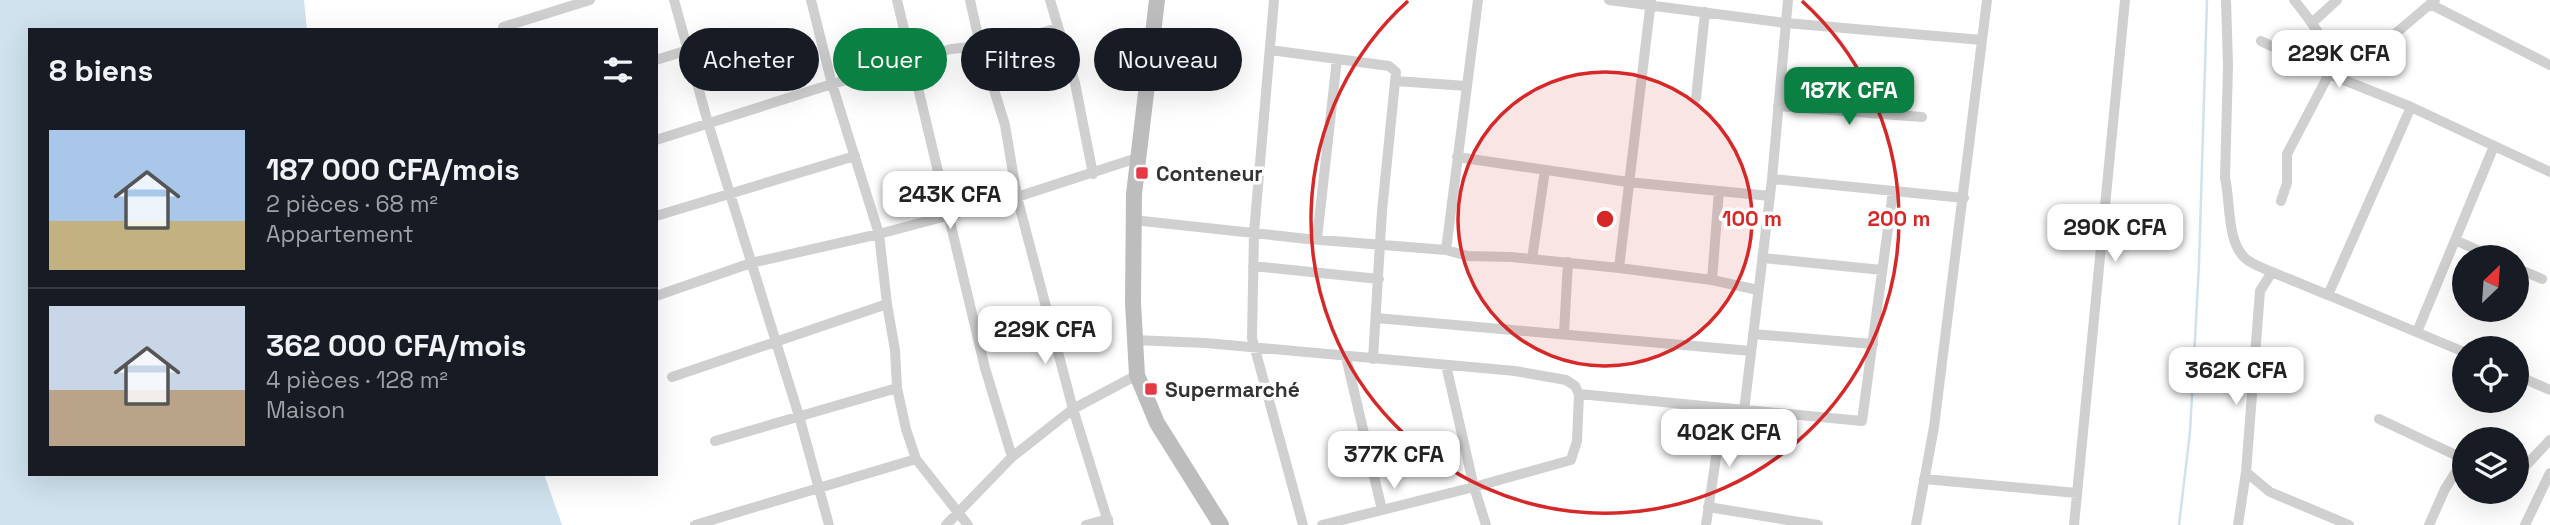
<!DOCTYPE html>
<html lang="fr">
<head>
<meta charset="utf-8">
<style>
  :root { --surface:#171b24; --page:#242831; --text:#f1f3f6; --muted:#9ea1a6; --line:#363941; --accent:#0b8043 }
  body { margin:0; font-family:"Space Grotesk",sans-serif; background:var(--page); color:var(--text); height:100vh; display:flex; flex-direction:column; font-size:26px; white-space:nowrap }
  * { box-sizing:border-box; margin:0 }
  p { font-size:23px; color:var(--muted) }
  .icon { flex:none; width:38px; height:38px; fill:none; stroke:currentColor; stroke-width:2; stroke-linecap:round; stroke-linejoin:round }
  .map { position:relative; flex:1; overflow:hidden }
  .drawer { position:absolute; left:28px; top:28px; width:630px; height:448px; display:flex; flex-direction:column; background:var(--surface); border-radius:0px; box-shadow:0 7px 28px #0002 }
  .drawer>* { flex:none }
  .banner { position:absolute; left:679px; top:28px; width:665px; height:63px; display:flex; gap:14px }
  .needle { width:46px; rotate:25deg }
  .controls { position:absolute; left:2452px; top:245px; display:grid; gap:14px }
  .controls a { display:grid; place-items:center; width:77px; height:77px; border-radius:50%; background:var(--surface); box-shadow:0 7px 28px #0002; font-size:35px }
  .price { position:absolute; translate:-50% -60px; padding:0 16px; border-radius:14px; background:#fff; color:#222; font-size:23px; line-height:46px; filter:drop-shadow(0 2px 4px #0008) }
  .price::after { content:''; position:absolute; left:50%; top:42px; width:21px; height:16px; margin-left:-10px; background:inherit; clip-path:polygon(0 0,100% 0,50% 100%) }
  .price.active { background:var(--accent); color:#fff }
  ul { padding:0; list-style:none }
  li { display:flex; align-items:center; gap:21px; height:175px; padding:0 21px }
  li+li { border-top:2px solid var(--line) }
  li span { display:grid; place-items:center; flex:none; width:196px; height:140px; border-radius:0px; color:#555 }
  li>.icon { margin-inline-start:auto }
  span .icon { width:84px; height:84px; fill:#fffc; stroke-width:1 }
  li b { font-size:30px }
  h2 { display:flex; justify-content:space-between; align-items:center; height:84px; padding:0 21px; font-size:30px }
  .chip { padding:0 24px; border-radius:32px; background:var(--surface); box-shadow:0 7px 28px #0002; font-size:24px; line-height:63px }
  .chip.active { background:var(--accent); color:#fff }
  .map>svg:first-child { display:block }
  .water { fill:#cfe2ee }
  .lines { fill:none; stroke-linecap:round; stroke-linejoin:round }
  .stream { stroke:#cfe2ee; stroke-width:2.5 }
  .street { stroke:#d0d0d0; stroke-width:10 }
  .secondary { stroke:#bdbdbd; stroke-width:16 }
  .ring { fill:none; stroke:#d62828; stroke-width:3.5 }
  .poi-dot { fill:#e63946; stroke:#fff; stroke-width:2.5 }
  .labels { text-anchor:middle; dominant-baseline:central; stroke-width:7; stroke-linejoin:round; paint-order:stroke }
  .poi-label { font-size:21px; font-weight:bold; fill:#333; stroke:#fff; text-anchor:start }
  .centre { fill:#d62828; stroke:#fff; stroke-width:3.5 }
  .ring-label { font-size:21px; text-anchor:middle; font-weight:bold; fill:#d62828; stroke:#fff; stroke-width:7; stroke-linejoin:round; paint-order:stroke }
</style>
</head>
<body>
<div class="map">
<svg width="2550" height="525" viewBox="0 0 2550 525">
  <rect width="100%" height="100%" fill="#fff"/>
  <path class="water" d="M0 0H304L307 30H30V474H544L562 525H0Z"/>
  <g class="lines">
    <path class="stream" d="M2179 525 2190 432 2199 264 2207 0"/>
    <path class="street" d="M674 0 708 123 799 416 829 525
      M811 0 832 84 879 234 887 304 895 350 897 388 906 429 916 459 968 525
      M897 0 985 368 1012 457
      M970 0 980 45 1005 125 1017 197 1073 409 1109 525
      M1050 0 1075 83 1093 174
      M1274 0 1254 233 1252 338 1303 525
      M1609 0 1786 23 1982 40
      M2226 0 2228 65 2225 178C2231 202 2226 242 2246 259 2253 265 2264 268 2272 272
      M2294 0C2313 22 2326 46 2343 69
      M2430 4 2550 65
      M2313 22 2337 0
      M503 27 590 0
      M2261 41 2329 74 2411 107 2550 172
      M1270 50 1389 66 1396 72 1382 211 1373 359
      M656 60 739 34
      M1396 81 1466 86
      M1696 98 1705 12
      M1778 106 1922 117
      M656 140 832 84 895 67 911 59 951 49 1000 44 1058 28
      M1457 157 1628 182 1770 196
      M1772 179 1964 198
      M2281 201 2287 183V154L2329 74 2358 63 2369 56 2435 0
      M656 216 855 156
      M1133 220 1308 239 1446 250 1468 256 1511 257 1619 268 1712 280 1758 290
      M1317 239 1337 59
      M2455 240 2493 257
      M1446 250 1478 0
      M1763 258 1882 270
      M1532 259 1545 170
      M1253 266 1379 279
      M1619 268 1651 0
      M2516 268 2542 279
      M1712 280 1719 191
      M2328 295 2464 352
      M656 296 751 263 879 234 1017 197 1137 158
      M1376 318 1751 351
      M2417 332 2494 146
      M1564 333 1568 262
      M1753 334 1873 344
      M1134 340 1206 343 1515 371 1566 380 1575 386 1579 394 1577 441 1571 460 1474 487 1322 525
      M1346 357 1382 510
      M1446 365 1474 487 1486 525
      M2516 375 2550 390
      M672 377 887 304
      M1579 394 1862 421 1893 191
      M1744 411 1772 179 1788 0
      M2379 419 2464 459 2445 489 2429 525
      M715 441 897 388
      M2246 472 2270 492 2349 525
      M2516 476 2550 440
      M1924 479 2077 493
      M1708 507 1818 525
      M695 525 916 459
      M946 525 1012 457 1073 409 1137 375
      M1086 525 1108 519
      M1706 525 1723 410
      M1916 525 1934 427 1987 0
      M2074 525 2125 0
      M2238 525 2246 472 2260 291 2272 272 2328 295 2411 107
      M2525 525 2550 473"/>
    <path class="secondary" d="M1157 0 1134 194 1133 303 1137 375 1157 423 1221 525"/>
  </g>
  <circle cx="1605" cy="219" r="147" fill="#d62828" fill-opacity=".12"/>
  <g class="ring">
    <circle cx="1605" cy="219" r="147"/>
    <path d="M1802 1A294 294 0 1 1 1408 1"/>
  </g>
  <g class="poi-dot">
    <rect x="1135" y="166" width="14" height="14" rx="3.5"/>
    <rect x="1144" y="382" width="14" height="14" rx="3.5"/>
  </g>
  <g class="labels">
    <g class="poi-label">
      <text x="1156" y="173">Conteneur</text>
      <text x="1165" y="389">Supermarché</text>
    </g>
  </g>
  <circle cx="1605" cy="219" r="10" class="centre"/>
  <g class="ring-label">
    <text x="1752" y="226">100 m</text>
    <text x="1899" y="226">200 m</text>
  </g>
</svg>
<div class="controls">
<a><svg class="needle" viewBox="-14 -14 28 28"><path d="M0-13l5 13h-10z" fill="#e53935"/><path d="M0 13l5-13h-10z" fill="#9ea1a6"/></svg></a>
<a><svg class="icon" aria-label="locate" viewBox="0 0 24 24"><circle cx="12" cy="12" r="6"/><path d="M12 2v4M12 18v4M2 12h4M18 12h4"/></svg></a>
<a><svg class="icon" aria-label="layers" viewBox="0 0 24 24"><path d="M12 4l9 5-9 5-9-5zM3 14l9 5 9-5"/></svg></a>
</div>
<b class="price" style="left:2339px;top:90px">229K CFA</b>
<b class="price active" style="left:1849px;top:127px">187K CFA</b>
<b class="price" style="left:950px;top:231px">243K CFA</b>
<b class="price" style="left:2115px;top:264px">290K CFA</b>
<b class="price" style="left:1045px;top:366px">229K CFA</b>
<b class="price" style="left:2236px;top:407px">362K CFA</b>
<b class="price" style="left:1729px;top:469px">402K CFA</b>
<b class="price" style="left:1394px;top:491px">377K CFA</b>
<div class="banner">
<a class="chip">Acheter</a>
<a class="chip active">Louer</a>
<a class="chip">Filtres</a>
<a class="chip">Nouveau</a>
</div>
<section class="drawer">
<h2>8 biens<svg class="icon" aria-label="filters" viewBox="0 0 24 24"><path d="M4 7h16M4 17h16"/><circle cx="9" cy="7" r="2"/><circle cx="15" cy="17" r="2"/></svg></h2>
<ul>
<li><span style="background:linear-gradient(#a9c7e8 65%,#c2b280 0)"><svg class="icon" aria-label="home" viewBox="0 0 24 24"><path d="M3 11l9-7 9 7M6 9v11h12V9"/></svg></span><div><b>187 000 CFA/mois</b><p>2 pièces · 68 m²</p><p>Appartement</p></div></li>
<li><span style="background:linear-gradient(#c9d6e8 60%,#b9a48a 0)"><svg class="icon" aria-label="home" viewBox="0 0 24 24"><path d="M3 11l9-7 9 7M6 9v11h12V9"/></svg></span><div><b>362 000 CFA/mois</b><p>4 pièces · 128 m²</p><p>Maison</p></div></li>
</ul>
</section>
</div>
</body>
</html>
